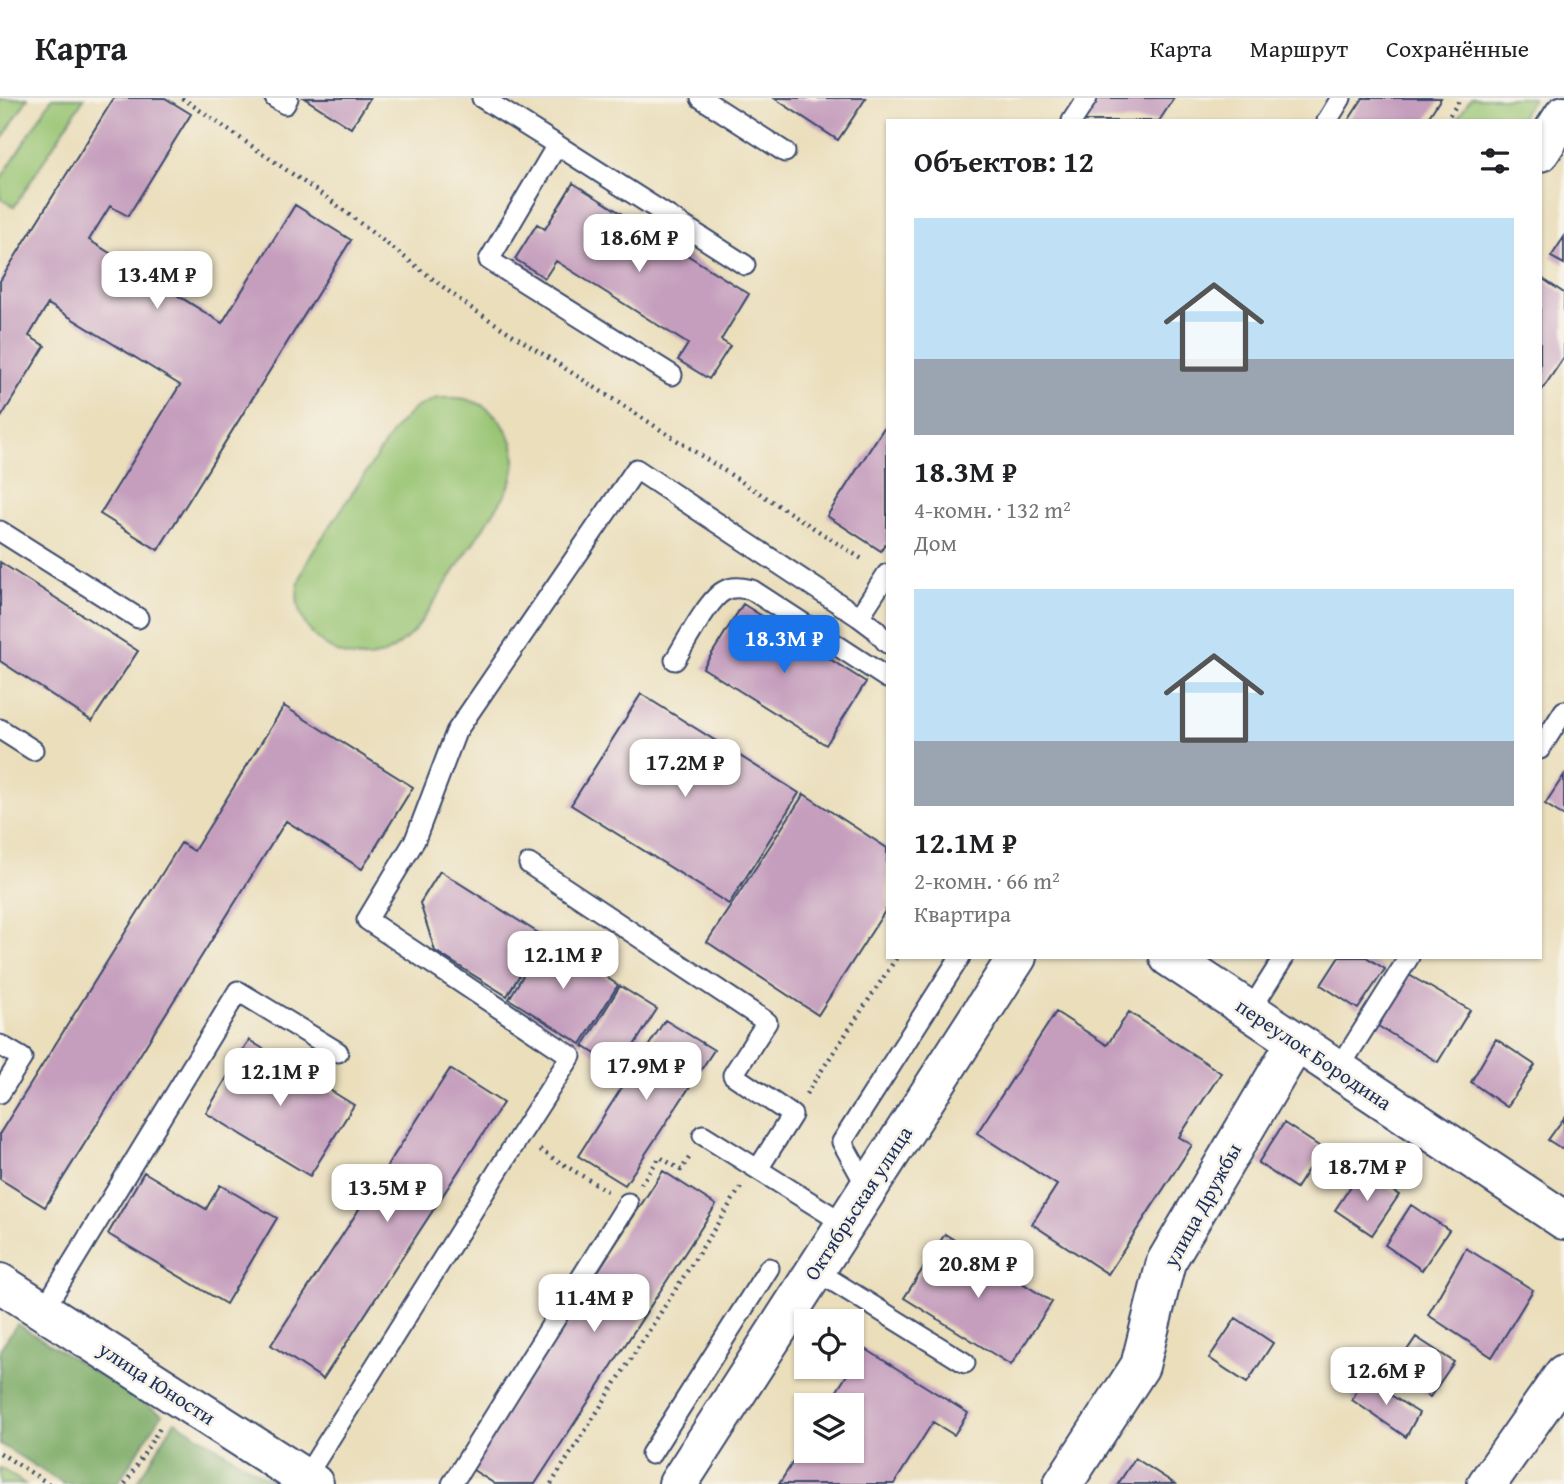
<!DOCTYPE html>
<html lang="ru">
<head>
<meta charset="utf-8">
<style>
  :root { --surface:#fff; --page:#f6f6f6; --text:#202124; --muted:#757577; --line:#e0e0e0; --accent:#1a73e8 }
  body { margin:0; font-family:"Gentium Book Plus",serif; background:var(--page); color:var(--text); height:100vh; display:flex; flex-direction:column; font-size:26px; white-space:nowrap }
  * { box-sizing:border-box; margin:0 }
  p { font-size:23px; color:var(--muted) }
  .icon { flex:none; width:38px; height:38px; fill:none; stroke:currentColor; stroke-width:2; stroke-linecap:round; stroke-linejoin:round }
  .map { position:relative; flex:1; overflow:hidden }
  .panel { position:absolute; left:886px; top:21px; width:656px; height:840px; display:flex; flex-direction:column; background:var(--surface); border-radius:0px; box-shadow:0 2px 5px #0004 }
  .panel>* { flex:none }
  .buttons { position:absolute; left:794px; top:1211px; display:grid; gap:14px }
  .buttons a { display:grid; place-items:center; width:70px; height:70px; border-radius:0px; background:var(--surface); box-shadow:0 2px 5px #0004; font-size:35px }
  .price { position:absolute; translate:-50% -60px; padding:0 16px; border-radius:14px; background:#fff; color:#222; font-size:23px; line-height:46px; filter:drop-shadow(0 2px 4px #0008) }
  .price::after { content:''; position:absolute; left:50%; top:42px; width:21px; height:16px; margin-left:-10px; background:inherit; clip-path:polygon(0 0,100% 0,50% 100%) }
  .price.selected { background:var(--accent); color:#fff }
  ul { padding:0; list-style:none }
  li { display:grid; align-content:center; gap:14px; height:371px; padding:0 28px }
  li span { display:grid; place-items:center; height:217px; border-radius:0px; color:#555 }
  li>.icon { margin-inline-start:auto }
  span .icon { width:126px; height:126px; fill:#fffc; stroke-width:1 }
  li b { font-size:30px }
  h2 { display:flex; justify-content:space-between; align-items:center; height:84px; padding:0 28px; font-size:30px }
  header { display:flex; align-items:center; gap:42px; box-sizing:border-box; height:98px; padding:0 35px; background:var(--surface); border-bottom:2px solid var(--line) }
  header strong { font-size:33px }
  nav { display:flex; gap:38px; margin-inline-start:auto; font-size:24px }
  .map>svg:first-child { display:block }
  .green { fill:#99c573; stroke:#5a7a68; stroke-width:2 }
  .forest { fill:#7aaa65; stroke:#4a6c62; stroke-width:2 }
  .building { fill:#c59ebd }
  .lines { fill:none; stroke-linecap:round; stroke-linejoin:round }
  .service-casing { stroke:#3a496c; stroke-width:23 }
  .minor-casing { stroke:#3a496c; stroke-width:42 }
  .tertiary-casing { stroke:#3a496c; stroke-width:42 }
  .path { stroke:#3a496c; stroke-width:4.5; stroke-dasharray:2 5; stroke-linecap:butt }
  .service { stroke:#fff; stroke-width:19 }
  .minor { stroke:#fff; stroke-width:38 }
  .tertiary { stroke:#fff; stroke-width:38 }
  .labels { text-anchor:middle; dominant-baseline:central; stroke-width:5; stroke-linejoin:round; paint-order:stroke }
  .street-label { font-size:21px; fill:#1b2f5e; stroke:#f7f3e8 }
</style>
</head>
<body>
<header>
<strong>Карта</strong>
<nav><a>Карта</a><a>Маршрут</a><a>Сохранённые</a></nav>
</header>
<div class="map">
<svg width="1564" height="1386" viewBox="0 0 1564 1386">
  <rect width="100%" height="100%" fill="#f7f3e8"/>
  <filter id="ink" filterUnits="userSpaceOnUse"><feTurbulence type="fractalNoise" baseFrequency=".0143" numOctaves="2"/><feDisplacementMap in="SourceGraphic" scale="14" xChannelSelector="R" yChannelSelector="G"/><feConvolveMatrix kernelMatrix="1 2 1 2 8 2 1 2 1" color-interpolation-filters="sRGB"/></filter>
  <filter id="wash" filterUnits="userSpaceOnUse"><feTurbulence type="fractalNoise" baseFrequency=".00686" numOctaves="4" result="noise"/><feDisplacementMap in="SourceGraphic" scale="28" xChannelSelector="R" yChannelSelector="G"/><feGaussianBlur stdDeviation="1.57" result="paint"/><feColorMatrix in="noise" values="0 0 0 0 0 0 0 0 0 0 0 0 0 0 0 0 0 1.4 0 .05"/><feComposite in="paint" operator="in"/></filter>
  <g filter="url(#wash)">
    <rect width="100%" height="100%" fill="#eadebb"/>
    <path class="green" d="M28 0 0 44V1Z
      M52 0H84L14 109 0 100V82Z
      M1471 0H1533L1518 23H1456Z
      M437 300C446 300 456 299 465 301 497 308 522 343 513 376 512 383 508 390 505 397L416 531C396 552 376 567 345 557 317 548 293 522 298 489 303 463 323 440 337 418 357 388 377 358 397 328L415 310Z
      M0 1370 25 1386H0Z"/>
    <path class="forest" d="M17 1226 162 1316 117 1386H64L0 1346V1251Z
      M175 1323 276 1386H136Z"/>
    <g id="blocks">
      <path class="building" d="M114 0H165L191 16 128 118 110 108 89 142 222 225 295 107 351 142 158 452 100 416 180 287 48 206 29 238 45 248 0 321V183Z
        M304 0H370L351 30Z
        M774 0H866L838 42Z
        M1097 0H1174L1159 23H1083Z
        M1363 0H1441L1426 23H1348Z
        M573 85 749 196 721 242 730 248 709 281 678 262 688 246 556 163 545 180 515 161 537 126 545 131Z
        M1564 139V166L1551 159Z
        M1540 179 1564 195V259L1540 295Z
        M887 325V443L881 453 827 418Z
        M0 464 138 553 92 623 0 563Z
        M743 506 866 584 826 647 703 570Z
        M641 596 799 695 729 806 571 707Z
        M284 608 413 689 362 771 286 723 45 1109 0 1081V1035L181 745 194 753Z
        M1564 677V718L1545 706Z
        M804 696 887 750V810L818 917 707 844Z
        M440 773 543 838 507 898 435 853 420 805Z
        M546 839 618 887 581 946 509 901Z
        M1339 859H1366L1385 871 1358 911 1321 887Z
        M1409 877 1470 912 1438 964 1378 928Z
        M620 888 657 911 619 971 583 948Z
        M1056 914 1107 947 1129 914 1221 975 1179 1039 1192 1047 1108 1176 1032 1126 1057 1087 977 1035Z
        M665 922 714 952 625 1087 578 1058Z
        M1496 941 1535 967 1507 1009 1471 984Z
        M249 942 354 1007 310 1078 206 1015Z
        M450 971 503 1005 323 1281 271 1247Z
        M1564 1020V1052L1548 1042Z
        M1284 1025 1322 1050 1296 1090 1258 1065Z
        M663 1073 716 1107 535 1386H495L470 1370Z
        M1361 1073 1399 1097 1372 1137 1335 1112Z
        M144 1074 206 1111 220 1087 277 1120 226 1206 108 1136Z
        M1411 1107 1449 1132 1422 1172 1385 1147Z
        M945 1136 1052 1204 1011 1267 904 1200Z
        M1466 1150 1533 1192 1492 1259 1428 1217Z
        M1236 1220 1273 1245 1247 1285 1209 1260Z
        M1416 1239 1454 1264 1430 1299 1393 1273Z
        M864 1250 968 1315 954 1337 933 1324 894 1386H779L807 1342V1353H852V1307H828Z
        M1364 1280 1419 1315 1406 1339 1352 1302Z
        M1135 1360 1175 1386H1118Z"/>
    </g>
  </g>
  <g filter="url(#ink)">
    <use href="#blocks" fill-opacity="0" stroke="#3a496c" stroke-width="2"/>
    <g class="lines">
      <g class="service-casing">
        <path id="service" d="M275 0 285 6 288 0
          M482 0 557 47 489 162 672 277
          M701 0 785 54
          M1072 23 1087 0
          M1327 23 1341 0
          M557 47 745 167
          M0 433 138 520
          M859 519 887 476
          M675 562C685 546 709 500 724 493 733 488 742 490 752 492L887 580
          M0 631 33 652
          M1540 651 1564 613
          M529 766 767 924 733 977 792 1017 758 1071
          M1250 913 1284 859
          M0 947 22 960 0 995
          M1338 972 1409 859
          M703 1037 845 1126
          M868 1091 842 1044 960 859
          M815 1172 965 1265
          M43 1213 238 893 338 954
          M651 1356 769 1170
          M305 1380 519 1039 571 958 367 822 415 742 456 634 636 371 859 519 875 531 887 545
          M452 1386 628 1105"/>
      </g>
      <g class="minor-casing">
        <path id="minor" d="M1169 859 1564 1122
          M0 1185 314 1386
          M1063 1386 1140 1268 1166 1164 1296 944
          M1487 1386 1564 1276"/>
      </g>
      <g class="tertiary-casing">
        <path id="tertiary" d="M1540 54 1564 17
          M678 1386 1017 859"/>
      </g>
      <path class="path" d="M182 0 330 102 468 208 865 463
        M1446 23 1461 0
        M806 996 897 859
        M540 1052 607 1093
        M641 1086 660 1059 681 1072 691 1057
        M0 1355 49 1386
        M125 1386 160 1330
        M551 1386 741 1089"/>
      <use href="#service" class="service"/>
      <use href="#minor" class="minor"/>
      <use href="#tertiary" class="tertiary"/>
    </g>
  </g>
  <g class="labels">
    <g class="street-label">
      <text transform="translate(1314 956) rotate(34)">переулок Бородина</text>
      <text transform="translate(858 1105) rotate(-57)">Октябрьская улица</text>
      <text transform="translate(1202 1107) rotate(-61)">улица Дружбы</text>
      <text transform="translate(157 1285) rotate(33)">улица Юности</text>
    </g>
  </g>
</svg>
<div class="buttons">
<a><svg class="icon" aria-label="locate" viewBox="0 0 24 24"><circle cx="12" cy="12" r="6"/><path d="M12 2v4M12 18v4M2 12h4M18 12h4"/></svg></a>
<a><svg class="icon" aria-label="layers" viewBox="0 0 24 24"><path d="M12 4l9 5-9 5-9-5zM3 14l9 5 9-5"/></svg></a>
</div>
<b class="price" style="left:639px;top:176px">18.6M ₽</b>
<b class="price" style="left:157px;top:213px">13.4M ₽</b>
<b class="price selected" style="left:784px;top:577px">18.3M ₽</b>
<b class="price" style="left:685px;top:701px">17.2M ₽</b>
<b class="price" style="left:563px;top:893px">12.1M ₽</b>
<b class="price" style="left:646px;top:1004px">17.9M ₽</b>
<b class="price" style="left:280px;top:1010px">12.1M ₽</b>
<b class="price" style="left:1367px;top:1105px">18.7M ₽</b>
<b class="price" style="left:387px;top:1126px">13.5M ₽</b>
<b class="price" style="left:978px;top:1202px">20.8M ₽</b>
<b class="price" style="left:594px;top:1236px">11.4M ₽</b>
<b class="price" style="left:1386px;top:1309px">12.6M ₽</b>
<section class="panel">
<h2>Объектов: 12<svg class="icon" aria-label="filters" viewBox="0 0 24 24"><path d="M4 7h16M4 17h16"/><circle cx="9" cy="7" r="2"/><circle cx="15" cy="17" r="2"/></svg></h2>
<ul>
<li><span style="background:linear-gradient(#bfe0f5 65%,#9aa5b1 0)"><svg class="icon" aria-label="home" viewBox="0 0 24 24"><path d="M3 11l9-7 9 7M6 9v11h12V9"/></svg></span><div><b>18.3M ₽</b><p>4-комн. · 132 m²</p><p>Дом</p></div></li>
<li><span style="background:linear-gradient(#bfe0f5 70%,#9aa5b1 0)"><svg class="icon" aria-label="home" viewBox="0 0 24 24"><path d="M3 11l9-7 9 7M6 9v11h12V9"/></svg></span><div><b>12.1M ₽</b><p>2-комн. · 66 m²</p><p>Квартира</p></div></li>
</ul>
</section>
</div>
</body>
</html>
